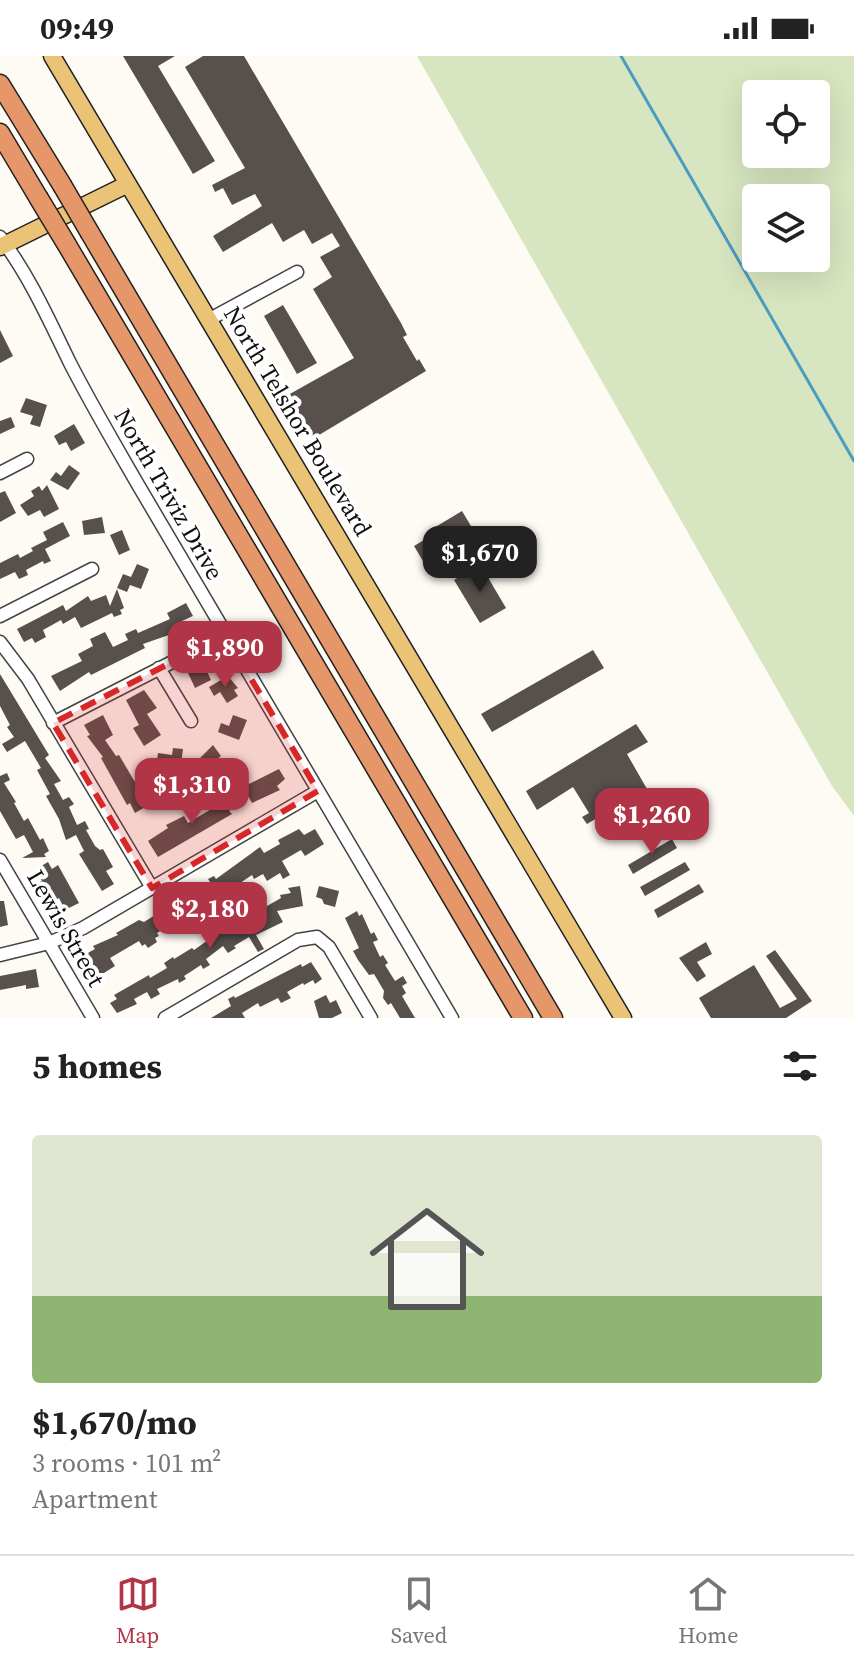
<!DOCTYPE html>
<html lang="en">
<head>
<meta charset="utf-8">
<style>
  :root { --surface:#fff; --page:#f6f6f6; --text:#222; --muted:#767676; --line:#e0e0e0; --accent:#b23547 }
  body { margin:0; font-family:"Source Serif 4",serif; background:var(--page); color:var(--text); height:100vh; display:flex; flex-direction:column; font-size:30px; white-space:nowrap }
  * { box-sizing:border-box; margin:0 }
  p { font-size:26px; color:var(--muted) }
  .icon { flex:none; width:44px; height:44px; fill:none; stroke:currentColor; stroke-width:2; stroke-linecap:round; stroke-linejoin:round }
  .map { position:relative; height:962px; overflow:hidden }
  .side { display:flex; flex-direction:column; background:var(--surface); flex:1 }
  .side>* { flex:none }
  .fabs { position:absolute; left:742px; top:24px; display:grid; gap:16px }
  .fabs a { display:grid; place-items:center; width:88px; height:88px; border-radius:8px; background:var(--surface); box-shadow:0 8px 32px #0002; font-size:40px }
  .price { position:absolute; translate:-50% -68px; padding:0 18px; border-radius:16px; background:var(--accent); color:#fff; font-size:26px; line-height:52px; filter:drop-shadow(0 2px 4px #0008) }
  .price::after { content:''; position:absolute; left:50%; top:48px; width:24px; height:18px; margin-left:-12px; background:inherit; clip-path:polygon(0 0,100% 0,50% 100%) }
  .price.current { background:#222; color:#fff }
  ul { padding:0; list-style:none }
  li { display:grid; align-content:center; gap:16px; height:424px; padding:0 32px }
  li+li { border-top:2px solid var(--line) }
  li span { display:grid; place-items:center; height:248px; border-radius:8px; color:#555 }
  li>.icon { margin-inline-start:auto }
  span .icon { width:144px; height:144px; fill:#fffc; stroke-width:1 }
  li b { font-size:34px }
  h2 { display:flex; justify-content:space-between; align-items:center; height:96px; padding:0 32px; font-size:34px }
  .status { display:flex; justify-content:space-between; align-items:center; height:56px; padding:0 40px; background:var(--surface); direction:ltr }
  .status svg { height:22px; fill:currentColor }
  .menu { display:flex; justify-content:space-around; align-items:center; height:112px; border-top:2px solid var(--line); background:var(--surface); font-size:22px; color:var(--muted) }
  .menu a { display:grid; justify-items:center; gap:4px }
  .menu .current { color:var(--accent) }
  .map>svg:first-child { display:block }
  .green { fill:#d7e6c0; fill-rule:evenodd }
  .lines { fill:none; stroke-linecap:round; stroke-linejoin:round }
  .stream { stroke:#4c9cc0; stroke-width:3 }
  .building { fill:#57504d }
  .minor-casing { stroke:#434343; stroke-width:15 }
  .major-casing { stroke:#212121; stroke-width:19 }
  .highway-casing { stroke:#212121; stroke-width:21 }
  .minor { stroke:#fff; stroke-width:12 }
  .major { stroke:#eac377; stroke-width:16 }
  .highway { stroke:#e5976a; stroke-width:18 }
  .highway-bridge-casing { stroke:#212121; stroke-width:21; stroke-linecap:butt }
  .highway-bridge { stroke:#e5976a; stroke-width:18 }
  .marked { fill:#d62828; fill-opacity:0.2; stroke:#d62828; stroke-width:6; stroke-dasharray:16 10; stroke-linejoin:round }
  .labels { text-anchor:middle; dominant-baseline:central; stroke-width:8; stroke-linejoin:round; paint-order:stroke }
  .street-label { font-size:24px; fill:#101010; stroke:#fff }
</style>
</head>
<body>
<div class="status"><b>09:49</b><svg viewBox="0 0 49 12"><path d="M0 12V9h3v3zM5 12V6h3v6zM10 12V3h3v9zM15 12V0h3v12zM26 1h20v11H26zM47 4h2v5h-2z"/></svg></div>
<div class="map">
<svg width="854" height="962" viewBox="0 0 854 962">
  <rect width="100%" height="100%" fill="#fefbf4"/>
  <path class="green" d="M417 0H854V760L832 730ZM756 38H816V98H756ZM756 142H816V202H756Z"/>
  <g class="lines">
    <path class="stream" d="M621 0 854 405"/>
  </g>
  <path class="building" d="M123 0H175L158 10 215 105 193 118Z
    M203 0H244L401 267 407 279 403 281 417 305 419 303 426 315 314 382 288 339 354 302 313 233 332 221 320 201 340 190 332 177 312 188 304 174 283 186 272 167 223 196 213 180 262 150 255 138 232 149 223 132 215 136 212 129 245 112 185 11Z
    M283 249 317 307 297 318 264 260Z
    M0 274 13 300 0 307Z
    M26 342 47 349 40 371 30 368 33 360 20 356Z
    M11 361 15 371 0 378V365Z
    M74 368 85 387 71 395 66 386 59 389 54 380Z
    M69 409 80 417 68 434 50 424 56 416 61 420Z
    M47 429 59 453 44 461 40 454 28 460 20 449 34 440 31 435 39 430 42 435Z
    M5 435 16 457 0 466V437Z
    M462 455 483 490 453 507 450 502 429 515 414 490 434 478 432 473Z
    M102 461 105 477 84 479 82 465Z
    M63 466 70 480 45 493 51 505 44 508 43 505 26 514 28 519 19 523 15 516 0 523V507L18 498 20 502 33 495 31 492 47 484 43 476Z
    M122 474 130 494 119 499 110 479Z
    M137 508 149 513 141 533 130 529 127 536 117 532 123 518 131 521Z
    M480 508 506 552 480 567 454 524Z
    M117 533 124 552 120 554 122 558 114 561 112 557 81 572 75 561 63 568 61 564 43 574 46 581 35 587 32 582 24 586 17 573 63 549 66 555 88 540 91 545 106 539 110 550Z
    M186 547 193 560 182 565 186 573 143 588 145 592 91 619 89 616 60 635 51 620 82 605 78 598 93 590 90 583 105 576 113 591 128 584 125 578 136 573 138 577 170 563 167 557Z
    M593 594 604 612 492 676 481 658Z
    M204 609 211 624 195 632 188 617Z
    M0 618 49 699 45 702 61 725 54 728 63 744 69 741 74 748 69 751 77 769 85 765 89 773 86 774 95 790 100 794 103 793 113 811 106 815 114 828 102 835 79 798 84 795 76 779 66 784 59 763 46 740 50 738 37 714 41 712 25 685 7 696 2 688 14 681 7 671 10 669 0 650Z
    M228 620 238 632 234 634 238 640 227 647 220 636 214 640 209 631Z
    M144 634 157 652 147 658 161 679 144 690 133 672 139 669 126 644Z
    M103 659 113 679 105 684 116 700 119 699 139 733 148 728 153 737 150 739 154 746 135 757 130 747 127 749 101 702 103 701 87 680 90 679 84 669Z
    M233 659 247 664 239 684 218 676 221 667 229 670Z
    M636 668 648 686 627 698 647 733 620 749 625 758 602 771 597 762 587 768 582 761 589 757 573 731 537 754 526 735Z
    M213 689 221 700 204 713 198 704Z
    M173 692 183 693 180 715 156 711 158 697 172 699Z
    M279 713 285 723 277 730 280 734 252 747 243 731Z
    M7 717 10 724 4 727 16 746 14 747 24 765 28 762 40 784 43 782 49 795 44 798 46 801 22 802 33 796 24 779 16 783 0 755V720Z
    M228 734 238 749 229 755 232 758 158 801 148 785 168 772 166 769 184 760 188 767 218 749 217 741Z
    M299 773 304 779 315 773 324 788 305 800 301 794 282 805 290 819 283 823 280 817 267 825 263 818 254 823 252 819 237 829 235 826 222 833 223 835 217 838 219 843 192 858 190 855 157 877 159 880 155 882 157 886 148 892 145 888 142 890 139 885 110 902 115 910 104 917H98L96 913 93 915 84 899 95 893 93 890 118 879 116 877 139 864 144 866 160 856 158 851 191 832 193 836 210 826 208 823 214 820 216 823 260 791 264 797 280 788 278 784Z
    M672 783 677 792 633 818 628 809Z
    M48 806 52 813 58 809 79 847 65 854 59 842 52 846 40 826 42 825 36 813Z
    M685 806 690 814 645 840 640 831Z
    M699 828 704 836 658 862 654 854Z
    M300 830 303 850 277 855 283 866 256 879 264 893 258 896 249 881 234 890 236 892 228 897 223 890 206 903 210 909 203 913 201 909 184 920 186 923 179 927 178 923 157 933 160 938 151 943 147 936 134 943 137 948 117 957 110 947 117 943 114 939 149 919 150 922 167 912 164 907 173 901 174 903 192 892 194 894 211 882 208 877 213 873 215 875 220 872 221 874 244 860 248 867 263 858 260 854 281 842 280 839 291 837 288 832Z
    M319 830 339 835 335 851 324 848 322 843 316 841Z
    M0 845H4L8 869 0 871Z
    M357 855 359 860 362 858 371 878 374 876 378 884 373 886 380 901 383 899 388 907 385 909 395 925 403 920 407 927 402 930 406 937 402 940 415 962H400L391 947 388 949 383 942 384 935 374 918 369 919 358 904 353 895 359 892 345 862Z
    M706 886 712 898 697 906 706 920 697 926 679 902Z
    M775 894 812 945 786 962H711L699 942 754 909 780 952 797 943 766 900Z
    M311 906 322 923 315 928 313 924 304 929 303 927 287 936 291 942 281 947 278 942 260 951 258 947 242 957 245 962H211L231 950 228 943 234 940 235 942 301 908 302 911Z
    M36 913 39 931 26 933V929L0 934V920Z
    M326 939 330 947 336 944 342 957 332 962H319L314 945Z"/>
  <g class="lines">
    <g class="minor-casing">
      <path id="minor" d="M0 181C29 219 49 264 70 307 91 348 114 387 137 427L452 962
        M210 263 297 216
        M0 417 27 403
        M0 560 92 513
        M0 586 28 623 152 832
        M159 612 191 665
        M53 667 225 579
        M0 804 93 962
        M317 881 329 891 371 962
        M0 899 49 887 83 872 318 735
        M165 962 298 884 317 881"/>
    </g>
    <g class="major-casing">
      <path id="major" d="M52 0 623 962
        M0 191 128 128"/>
    </g>
    <g class="highway-casing">
      <path id="highway" d="M0 28 62 129
        M0 77 38 141
        M90 177 553 962
        M67 189 523 962"/>
    </g>
    <use href="#minor" class="minor"/>
    <use href="#major" class="major"/>
    <use href="#highway" class="highway"/>
    <g class="highway-bridge-casing">
      <path id="highway-bridge" d="M62 129 90 177
        M38 141 67 189"/>
    </g>
    <use href="#highway-bridge" class="highway-bridge"/>
  </g>
  <path class="marked" d="M225 579 318 735 152 832 53 667Z"/>
  <g class="labels">
    <g class="street-label">
      <text transform="translate(298 365) rotate(59)">North Telshor Boulevard</text>
      <text transform="translate(169 438) rotate(60)">North Triviz Drive</text>
      <text transform="translate(66 872) rotate(60)">Lewis Street</text>
    </g>
  </g>
</svg>
<div class="fabs">
<a><svg class="icon" aria-label="locate" viewBox="0 0 24 24"><circle cx="12" cy="12" r="6"/><path d="M12 2v4M12 18v4M2 12h4M18 12h4"/></svg></a>
<a><svg class="icon" aria-label="layers" viewBox="0 0 24 24"><path d="M12 4l9 5-9 5-9-5zM3 14l9 5 9-5"/></svg></a>
</div>
<b class="price current" style="left:480px;top:538px">$1,670</b>
<b class="price" style="left:225px;top:633px">$1,890</b>
<b class="price" style="left:192px;top:770px">$1,310</b>
<b class="price" style="left:652px;top:800px">$1,260</b>
<b class="price" style="left:210px;top:894px">$2,180</b>
</div>
<section class="side">
<h2>5 homes<svg class="icon" aria-label="filters" viewBox="0 0 24 24"><path d="M4 7h16M4 17h16"/><circle cx="9" cy="7" r="2"/><circle cx="15" cy="17" r="2"/></svg></h2>
<ul>
<li><span style="background:linear-gradient(#dfe7d0 65%,#8fb573 0)"><svg class="icon" aria-label="home" viewBox="0 0 24 24"><path d="M3 11l9-7 9 7M6 9v11h12V9"/></svg></span><div><b>$1,670/mo</b><p>3 rooms · 101 m²</p><p>Apartment</p></div></li>
</ul>
</section>
<nav class="menu">
<a class="current"><svg class="icon" aria-label="map" viewBox="0 0 24 24"><path d="M3 6l6-2 6 2 6-2v14l-6 2-6-2-6 2zM9 4v14M15 6v14"/></svg>Map</a>
<a><svg class="icon" aria-label="saved" viewBox="0 0 24 24"><path d="M7 4h10v16l-5-4-5 4z"/></svg>Saved</a>
<a><svg class="icon" aria-label="home" viewBox="0 0 24 24"><path d="M3 11l9-7 9 7M6 9v11h12V9"/></svg>Home</a>
</nav>
</body>
</html>
